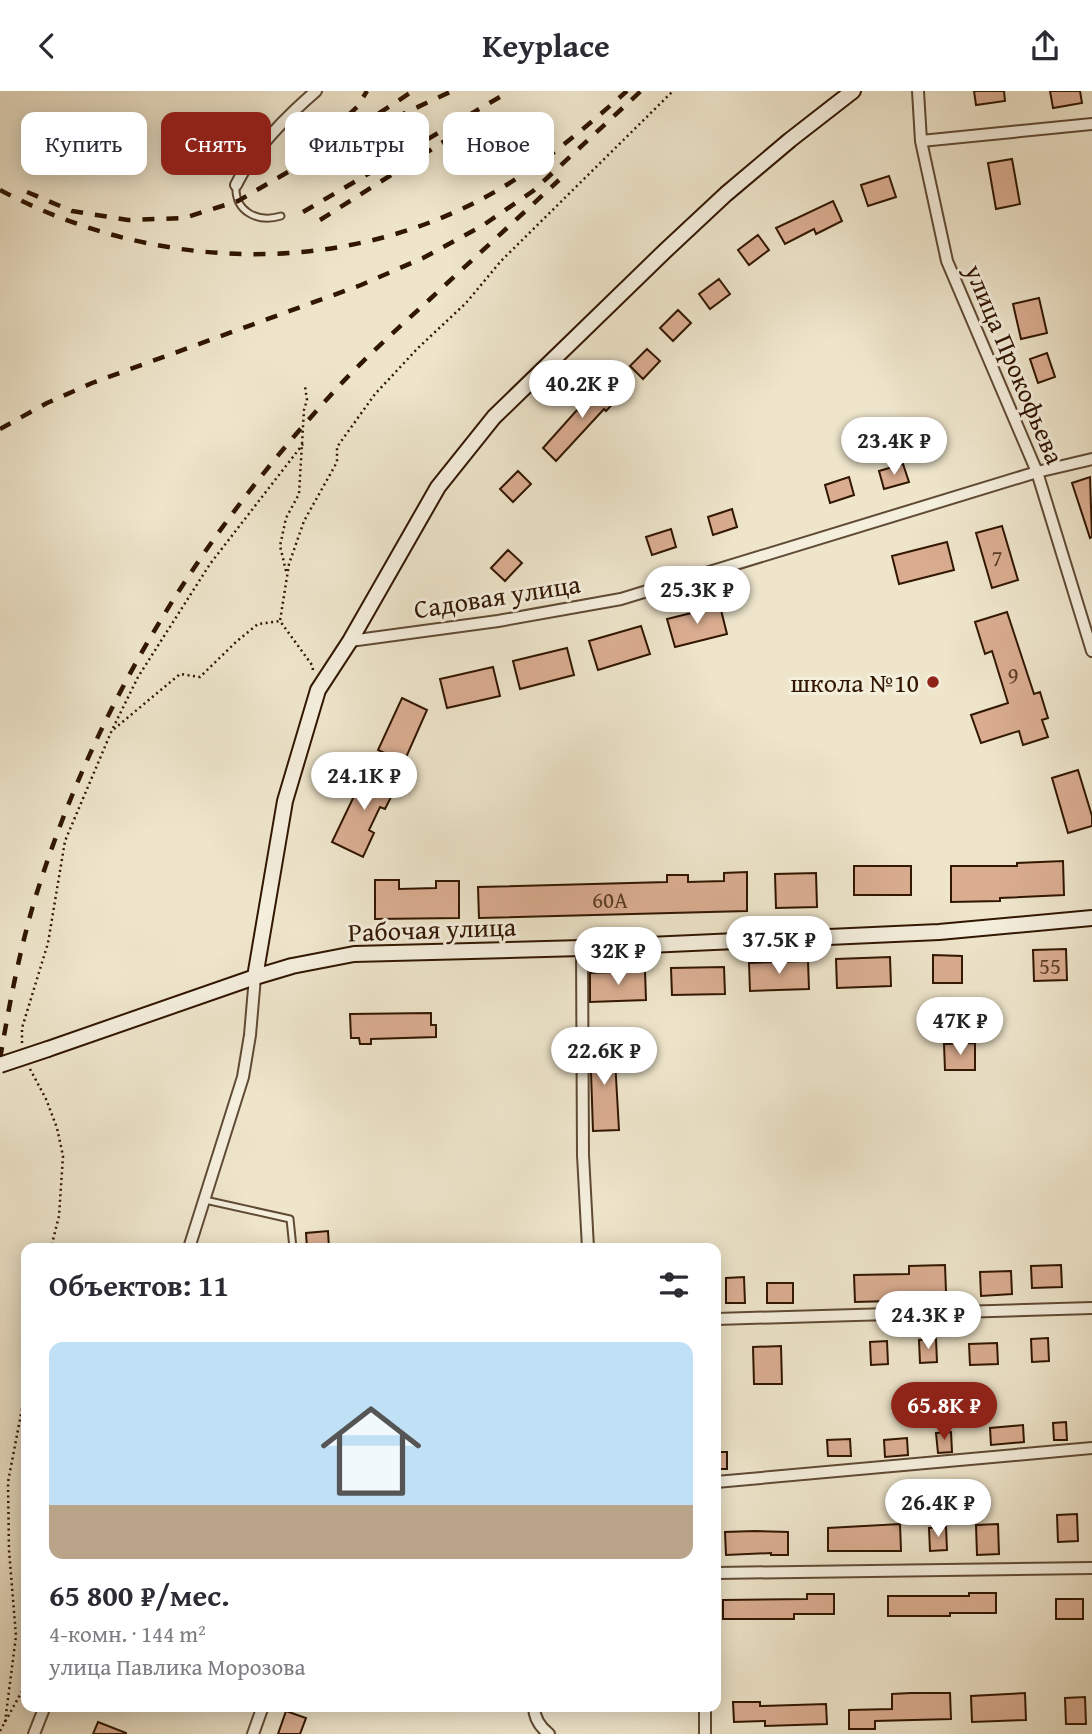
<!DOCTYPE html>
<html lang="ru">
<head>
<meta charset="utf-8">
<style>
  :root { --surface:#fff; --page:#f7f7f7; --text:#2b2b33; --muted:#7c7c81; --accent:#8f2418 }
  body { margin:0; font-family:"Gentium Book Plus",serif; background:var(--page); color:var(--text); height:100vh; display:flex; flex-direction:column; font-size:26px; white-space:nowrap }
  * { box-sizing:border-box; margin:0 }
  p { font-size:23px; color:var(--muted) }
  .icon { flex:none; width:38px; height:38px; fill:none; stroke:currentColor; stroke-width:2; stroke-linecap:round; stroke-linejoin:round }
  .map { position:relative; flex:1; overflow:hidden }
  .sheet { position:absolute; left:21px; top:1152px; width:700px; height:469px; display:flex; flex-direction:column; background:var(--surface); border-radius:14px; box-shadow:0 4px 18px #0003 }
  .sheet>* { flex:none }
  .top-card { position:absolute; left:21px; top:21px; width:700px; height:63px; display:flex; gap:14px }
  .price { position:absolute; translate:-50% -60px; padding:0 16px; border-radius:24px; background:#fff; color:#222; font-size:23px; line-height:46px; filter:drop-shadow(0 2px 4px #0008) }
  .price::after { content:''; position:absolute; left:50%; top:42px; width:21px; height:16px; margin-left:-10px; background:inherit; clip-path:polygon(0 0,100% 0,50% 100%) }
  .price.selected { background:var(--accent); color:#fff }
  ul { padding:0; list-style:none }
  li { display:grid; align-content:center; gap:14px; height:371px; padding:0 28px }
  li span { display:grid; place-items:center; height:217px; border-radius:14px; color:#555 }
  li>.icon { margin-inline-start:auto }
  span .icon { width:126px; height:126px; fill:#fffc; stroke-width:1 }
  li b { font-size:30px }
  h2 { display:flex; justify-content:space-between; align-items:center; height:84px; padding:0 28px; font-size:30px }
  .tag { padding:0 24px; border-radius:14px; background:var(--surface); box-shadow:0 4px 18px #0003; font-size:24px; line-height:63px }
  .tag.selected { background:var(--accent); color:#fff }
  header { display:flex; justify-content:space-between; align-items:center; height:91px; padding:0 28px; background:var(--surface); font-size:32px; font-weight:800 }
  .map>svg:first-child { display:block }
  .building { fill:#daad91; stroke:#311600; stroke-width:2 }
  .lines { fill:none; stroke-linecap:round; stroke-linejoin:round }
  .lane-casing { stroke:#604a33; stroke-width:9 }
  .street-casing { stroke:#604a33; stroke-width:14 }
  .secondary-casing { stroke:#311600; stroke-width:18 }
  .path { stroke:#311600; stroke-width:2.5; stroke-dasharray:2 3.5; stroke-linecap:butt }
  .lane { stroke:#f4eedd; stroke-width:5 }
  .street { stroke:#f4eedd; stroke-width:10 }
  .secondary { stroke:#f4eedd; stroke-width:14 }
  .rail { stroke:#311600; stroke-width:4.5; stroke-dasharray:12 12; stroke-linecap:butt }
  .secondary-bridge-casing { stroke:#311600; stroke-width:18; stroke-linecap:butt }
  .secondary-bridge { stroke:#f4eedd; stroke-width:14 }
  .poi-dot { fill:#8f2418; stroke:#f4eedd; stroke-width:2.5 }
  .labels { text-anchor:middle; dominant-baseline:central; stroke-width:6; stroke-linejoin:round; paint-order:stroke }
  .number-label { font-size:23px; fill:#5b3c24 }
  .street-label { font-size:26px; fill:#311600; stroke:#f4eedd }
  .poi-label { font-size:26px; fill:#311600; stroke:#f4eedd; text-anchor:end }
</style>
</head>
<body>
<header><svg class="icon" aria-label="back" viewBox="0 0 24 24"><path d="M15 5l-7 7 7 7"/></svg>Keyplace<svg class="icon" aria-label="share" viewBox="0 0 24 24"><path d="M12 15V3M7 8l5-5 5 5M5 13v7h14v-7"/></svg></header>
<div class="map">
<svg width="1092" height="1643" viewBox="0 0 1092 1643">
  <rect width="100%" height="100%" fill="#eee5cb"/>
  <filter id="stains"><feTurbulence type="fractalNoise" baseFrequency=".00286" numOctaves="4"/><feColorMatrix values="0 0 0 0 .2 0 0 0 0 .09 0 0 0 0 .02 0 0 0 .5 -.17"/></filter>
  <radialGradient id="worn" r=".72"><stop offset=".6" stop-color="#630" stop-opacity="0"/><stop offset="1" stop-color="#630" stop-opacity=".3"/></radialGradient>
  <path class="building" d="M974 0H1004L1005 10 976 14Z
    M1050 0H1080L1082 12 1053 17Z
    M1012 68 1020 113 996 118 988 72Z
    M889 85 896 106 868 115 861 94Z
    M833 110 842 130 816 143 814 138 785 153 776 137Z
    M758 144 769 159 749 174 738 159Z
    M719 188 730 203 710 218 699 203Z
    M1039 207 1047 242 1021 248 1013 213Z
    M678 219 691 232 673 250 660 237Z
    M647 258 660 270 643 288 630 275Z
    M1047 262 1055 286 1038 292 1030 268Z
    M610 289 623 302 606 320 604 318 556 370 543 357 577 319 579 320Z
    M903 373 909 391 884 398 879 380Z
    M518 380 531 393 513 411 500 398Z
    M849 386 854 404 830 412 825 394Z
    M1090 386 1092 446 1090 447 1072 392Z
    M732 418 737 436 713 444 708 426Z
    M1002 435 1018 489 992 497 976 442Z
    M671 438 676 456 652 464 646 446Z
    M947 451 954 479 899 493 892 465Z
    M508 459 522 472 505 490 491 477Z
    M720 515 727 543 675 556 667 528Z
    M1007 521 1034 603 1040 601 1048 627 1042 629 1048 646 1023 654 1019 640 981 652 971 624 1008 612 992 560 985 563 975 531Z
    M641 535 650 563 598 579 589 550Z
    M567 557 574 584 520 598 513 570Z
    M493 576 500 605 447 617 440 588Z
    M402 607 427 619 404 671 378 659Z
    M367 678 398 692 385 718 380 716 369 739 374 742 363 766 332 751Z
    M1078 679 1092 725V735L1068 742 1052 687Z
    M1063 770 1064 804 1000 807V810L951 811V775H1017V772Z
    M854 775H911V804H854Z
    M747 781V820L479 827 478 796 667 791V784H688V791L724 790V782Z
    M816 782 817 816 776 817 775 783Z
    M375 789H399V798L436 797V790H459V827L375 828Z
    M1066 858 1067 889 1034 890 1033 859Z
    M933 864 962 865V892H933Z
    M890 866 891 895 837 897 836 868Z
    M808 870 809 898 750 900 749 872Z
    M724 876 725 903 672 904 671 877Z
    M645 880 646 909 590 911V882Z
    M431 922V934H436V946L371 948V953H360L359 947H351L350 923Z
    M614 951 619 1039 593 1040 590 952Z
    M975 952V979H945L944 953Z
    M328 1140 329 1157H307L306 1142Z
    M945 1174 946 1201 891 1203V1210L855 1211 854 1184 909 1183V1175Z
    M1061 1174 1062 1196 1032 1197 1031 1175Z
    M1011 1180 1012 1203 981 1205 980 1181Z
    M744 1186 745 1212H726V1187Z
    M767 1192H793V1212H767Z
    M1048 1247 1049 1270 1032 1271 1031 1248Z
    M936 1248 937 1271 920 1272 919 1249Z
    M887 1250 888 1273 871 1274 870 1251Z
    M997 1252 998 1273 970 1274 969 1253Z
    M781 1255 782 1293H754L753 1256Z
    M1066 1331 1067 1349H1054L1053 1332Z
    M1023 1334 1024 1351 991 1354 990 1337Z
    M951 1341 952 1361 938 1362 936 1342Z
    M907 1347 908 1364 885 1366 884 1349Z
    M850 1348 851 1365H828L827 1349Z
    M716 1361H727V1378H716Z
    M1077 1423 1078 1450 1058 1451 1057 1424Z
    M900 1433 901 1460H828V1437Z
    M998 1433 999 1463 977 1464 976 1434Z
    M946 1436 947 1459 930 1460 929 1437Z
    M755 1440 788 1441V1464H771V1462L726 1464 725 1441Z
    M969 1502H996V1522H950V1525H888V1505H969Z
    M807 1503H834V1523H794V1528H723V1509L807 1508Z
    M1056 1508H1083V1528H1056Z
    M911 1602H950L951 1628 875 1630V1638H849V1619L892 1618V1603Z
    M1025 1602 1026 1629 972 1631 971 1605Z
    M1085 1606 1086 1633H1066L1065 1607Z
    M733 1611H760V1615L826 1613 827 1633 765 1635V1630L734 1631Z
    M286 1620 306 1627 300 1643H278Z
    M98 1631 126 1642V1643H93Z"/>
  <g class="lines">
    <g class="lane-casing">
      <path id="lane" d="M236 94C234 121 258 132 281 125
        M205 1109 290 1128 293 1157"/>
    </g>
    <g class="street-casing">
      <path id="street" d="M918 0 921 50 947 170 1037 381 1092 560
        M921 50 1092 33
        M236 94C253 59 286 26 316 0
        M350 550 498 530 621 508 1037 381 1092 368
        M582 857 583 1064 588 1157
        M189 1157 243 986 250 944 255 886
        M716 1228 1092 1217
        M716 1391 1092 1357
        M716 1482 1092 1477
        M534 1615C534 1627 540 1636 549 1643
        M705 1615V1643
        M34 1643 45 1615
        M253 1643 263 1615"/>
    </g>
    <g class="secondary-casing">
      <path id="secondary" d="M255 886 285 710 318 599 350 550 438 396 494 326 665 160 726 103 790 49 853 0
        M48 958 255 886 292 875 354 863 582 857 939 841 1092 827"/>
    </g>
    <path class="path" d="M286 480 280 455 286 427 299 403 304 319 307 309 305 295
      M313 579 312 574 280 530 289 473 304 430 337 371V356L375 303 418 257 466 212 501 170 673 0
      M114 638 180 583 200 586 237 550 258 533 280 530
      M22 952V937L48 852 65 750 112 639 138 586 210 473 303 353
      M30 978 46 1008 57 1037 63 1065 59 1125 51 1157
      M5 1631 16 1545 9 1459 8 1391 26 1297
      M0 1640 26 1593"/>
    <use href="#lane" class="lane"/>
    <use href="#street" class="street"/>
    <use href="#secondary" class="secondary"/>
    <path class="rail" d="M373 37 452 0
      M313 57 357 16 367 0
      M0 99C165 187 371 188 528 80 563 56 595 28 627 0
      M27 101 72 120 128 129 184 127 238 110 300 74 413 0
      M303 121 510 0
      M320 129 467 36
      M0 338 47 312 92 292 361 194 423 167 482 135 533 100 641 0
      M0 968C9 915 19 862 34 811 92 621 195 452 329 306 360 271 395 240 429 209 472 169 516 129 559 89"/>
    <g class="secondary-bridge-casing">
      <path id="secondary-bridge" d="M0 974 48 958"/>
    </g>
    <use href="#secondary-bridge" class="secondary-bridge"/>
  </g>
  <circle class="poi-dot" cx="933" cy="591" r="7"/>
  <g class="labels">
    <g class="number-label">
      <text x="997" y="466">7</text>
      <text x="1013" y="583">9</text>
      <text x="610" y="808">60А</text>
      <text x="1050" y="874">55</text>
    </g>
    <g class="street-label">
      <text transform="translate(1015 273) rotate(67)">улица Прокофьева</text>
      <text transform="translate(497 505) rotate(-9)">Садовая улица</text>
      <text transform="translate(432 838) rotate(-2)">Рабочая улица</text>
    </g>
    <g class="poi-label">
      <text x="919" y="591">школа №10</text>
    </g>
  </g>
  <rect width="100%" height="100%" filter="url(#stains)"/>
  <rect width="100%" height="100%" fill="url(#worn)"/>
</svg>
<b class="price" style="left:582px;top:329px">40.2K ₽</b>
<b class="price" style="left:894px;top:386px">23.4K ₽</b>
<b class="price" style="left:697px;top:535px">25.3K ₽</b>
<b class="price" style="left:364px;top:721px">24.1K ₽</b>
<b class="price" style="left:779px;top:885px">37.5K ₽</b>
<b class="price" style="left:618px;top:896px">32K ₽</b>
<b class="price" style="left:960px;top:966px">47K ₽</b>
<b class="price" style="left:604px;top:996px">22.6K ₽</b>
<b class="price" style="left:928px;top:1260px">24.3K ₽</b>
<b class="price selected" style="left:944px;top:1351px">65.8K ₽</b>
<b class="price" style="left:938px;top:1448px">26.4K ₽</b>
<div class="top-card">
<a class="tag">Купить</a>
<a class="tag selected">Снять</a>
<a class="tag">Фильтры</a>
<a class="tag">Новое</a>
</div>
<section class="sheet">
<h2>Объектов: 11<svg class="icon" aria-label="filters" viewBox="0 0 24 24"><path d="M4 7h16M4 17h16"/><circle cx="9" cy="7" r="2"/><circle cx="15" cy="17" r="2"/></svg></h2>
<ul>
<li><span style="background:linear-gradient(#bfe0f5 75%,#b9a48a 0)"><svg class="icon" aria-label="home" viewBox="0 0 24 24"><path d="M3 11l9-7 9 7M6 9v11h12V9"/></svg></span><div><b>65 800 ₽/мес.</b><p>4-комн. · 144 m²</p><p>улица Павлика Морозова</p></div></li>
</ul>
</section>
</div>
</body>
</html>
